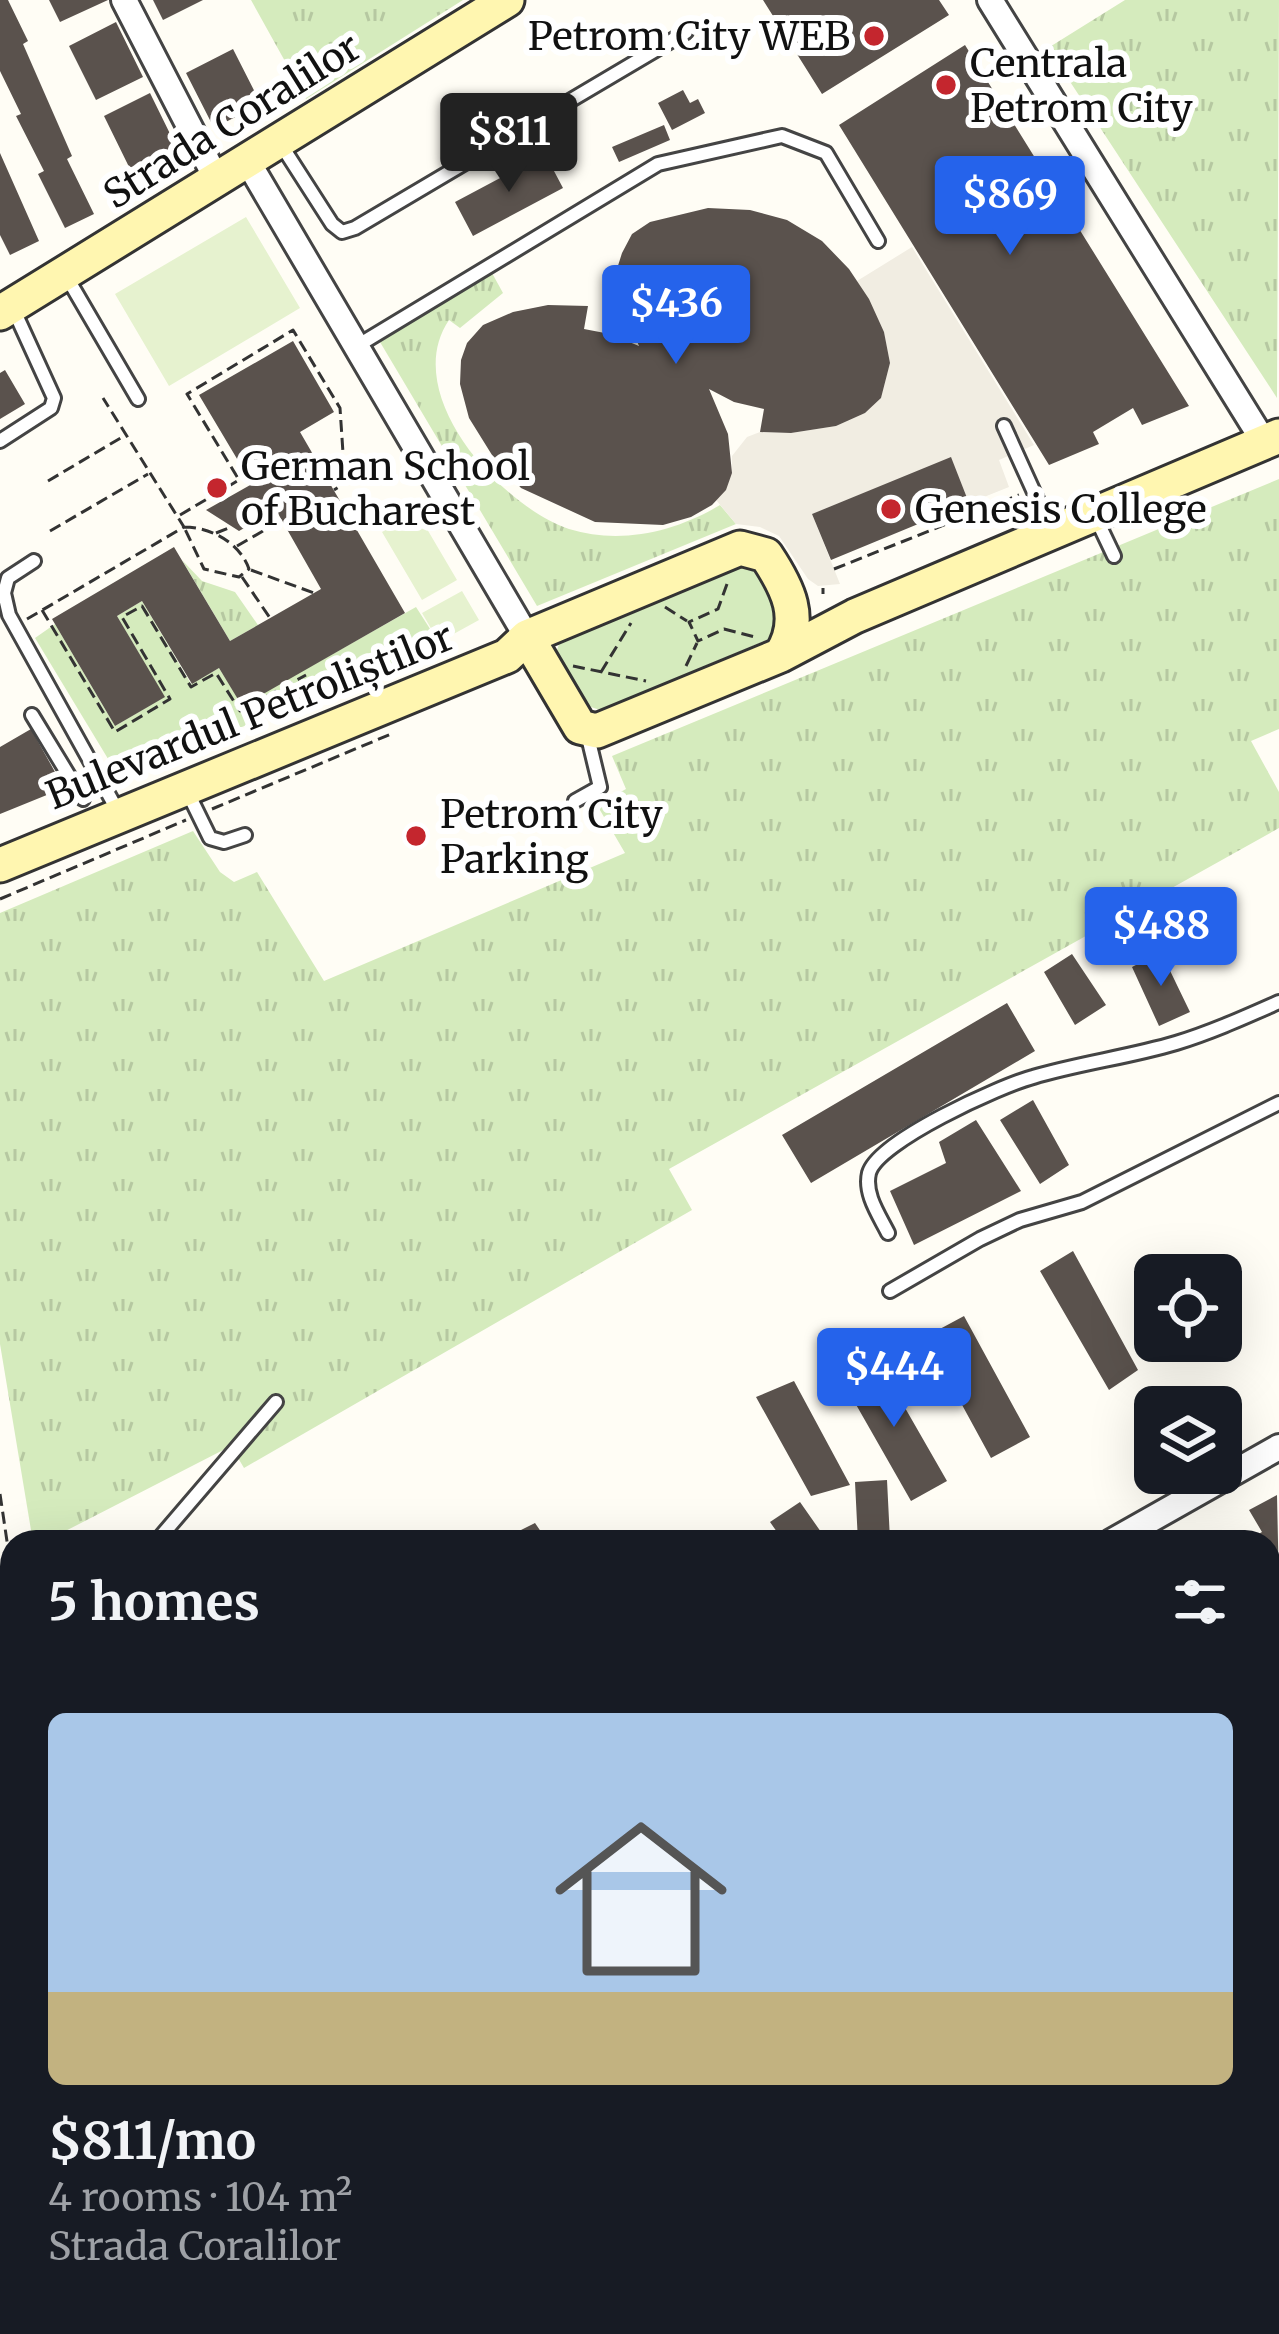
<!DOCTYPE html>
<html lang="en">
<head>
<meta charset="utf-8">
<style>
  :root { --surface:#171b24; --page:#20242c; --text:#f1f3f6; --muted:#9ea1a6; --line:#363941; --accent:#2563eb }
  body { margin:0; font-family:Merriweather,serif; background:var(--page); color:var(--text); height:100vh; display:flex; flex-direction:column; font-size:45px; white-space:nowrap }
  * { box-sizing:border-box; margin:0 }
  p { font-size:39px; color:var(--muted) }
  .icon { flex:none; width:66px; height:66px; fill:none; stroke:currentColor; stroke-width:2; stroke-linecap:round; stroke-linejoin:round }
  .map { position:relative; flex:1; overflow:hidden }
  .drawer { position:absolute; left:0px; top:1530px; width:1281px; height:804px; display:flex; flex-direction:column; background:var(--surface); border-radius:36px 36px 0 0; box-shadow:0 12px 48px #0002 }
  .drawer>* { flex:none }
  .tools { position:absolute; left:1134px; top:1254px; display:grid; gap:24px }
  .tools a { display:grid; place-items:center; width:108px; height:108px; border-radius:18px; background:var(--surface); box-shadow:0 12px 48px #0002; font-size:60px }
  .price { position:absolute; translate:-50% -102px; padding:0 27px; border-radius:12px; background:var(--accent); color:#fff; font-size:39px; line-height:78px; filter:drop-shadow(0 3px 6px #0008) }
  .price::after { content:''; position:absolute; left:50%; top:72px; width:36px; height:27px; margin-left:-18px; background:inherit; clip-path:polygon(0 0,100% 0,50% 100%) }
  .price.on { background:#222; color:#fff }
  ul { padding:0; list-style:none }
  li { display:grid; align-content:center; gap:24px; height:636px; padding:0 48px }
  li+li { border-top:3px solid var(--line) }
  li span { display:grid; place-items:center; height:372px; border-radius:18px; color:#555 }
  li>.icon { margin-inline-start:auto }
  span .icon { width:216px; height:216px; fill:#fffc; stroke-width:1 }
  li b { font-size:51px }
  h2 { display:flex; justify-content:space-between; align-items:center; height:144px; padding:0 48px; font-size:51px }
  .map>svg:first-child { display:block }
  .grass { fill:url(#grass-tufts) }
  .forest { fill:url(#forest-firs) }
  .park { fill:#d5ebbd }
  .pitch { fill:#e6f2cf }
  .plaza { fill:#f1ede2 }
  .building { fill:#5a524d }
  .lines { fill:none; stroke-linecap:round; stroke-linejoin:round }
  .lane-casing { stroke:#444; stroke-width:18 }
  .street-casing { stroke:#444; stroke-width:30 }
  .secondary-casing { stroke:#333; stroke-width:39 }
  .path { stroke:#333; stroke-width:3; stroke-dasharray:12 6; stroke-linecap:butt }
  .lane { stroke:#fff; stroke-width:12 }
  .street { stroke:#fff; stroke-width:24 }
  .secondary { stroke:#fff6b0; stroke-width:33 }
  .poi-dot { fill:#c4262e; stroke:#fff; stroke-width:4.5 }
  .labels { text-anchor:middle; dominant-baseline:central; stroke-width:12; stroke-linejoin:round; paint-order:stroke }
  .poi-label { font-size:39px; fill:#111; stroke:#fff; text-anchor:start }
  .street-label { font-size:39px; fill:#111; stroke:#fff }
</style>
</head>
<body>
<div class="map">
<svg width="1279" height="2334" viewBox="0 0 1279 2334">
  <defs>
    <pattern id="grass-tufts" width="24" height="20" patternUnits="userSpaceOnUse" patternTransform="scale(3)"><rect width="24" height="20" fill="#d5ebbd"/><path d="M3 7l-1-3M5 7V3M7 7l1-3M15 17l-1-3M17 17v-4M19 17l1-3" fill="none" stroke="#b6c8a1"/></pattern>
    <pattern id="forest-firs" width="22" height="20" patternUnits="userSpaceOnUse" patternTransform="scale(3)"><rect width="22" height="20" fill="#b9dc9c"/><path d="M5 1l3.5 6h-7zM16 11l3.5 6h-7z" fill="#9ebc85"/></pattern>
  </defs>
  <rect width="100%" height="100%" fill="#fffdf5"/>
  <path class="grass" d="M251 0H463L306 99Z
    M1125 0H1279L1277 398 1048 48Z
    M492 273 503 293 460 328 449 320C399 394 501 506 569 529 620 545 675 532 720 505L736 524 537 606 380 342Z
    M1279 479V729L1251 741 1279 792V828L669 1169 692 1210 244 1468 231 1446 44 1542H33L0 1344V913L193 831 220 872 234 882 257 872 324 981 625 853 597 805 626 789 612 756Z
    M182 560 202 581 235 592 258 625 230 641Z
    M1279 1819V1990L1269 1965V1823Z"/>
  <path class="forest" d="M0 1711 12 1778V2017L0 1952Z"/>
  <path class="park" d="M741 563 757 570 780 615 774 637 600 710 585 705 556 653 561 638Z
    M142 601 191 684 219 668 242 705 416 607 441 646 119 777 35 638 55 624 115 726 164 697 117 616Z"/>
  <path class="pitch" d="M246 217 300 308 169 386 115 294Z
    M417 512 457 580 422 600 382 532Z
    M462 591 479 620 439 642 422 613Z"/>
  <path class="plaza" d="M912 247 1034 445 999 460 1009 487 969 503 951 458 812 514 840 584 818 586 808 579 779 536 760 527 736 524 716 500 732 473V456L747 437 760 432 791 433 836 426 865 413 881 398 890 363 884 332 857 281Z"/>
  <path class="building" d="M0 0H8L28 41 23 44 72 156 67 159 94 214 65 228 38 174 44 171 16 116 21 114 0 71Z
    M49 0H108L60 22Z
    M153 0H203L163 20Z
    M763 0H939L949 15 822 94Z
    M116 22 143 77 96 100 69 46Z
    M965 45 1189 406 1142 425 1133 408 1093 432 1099 444 1049 465 839 125Z
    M233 49 261 104 214 128 186 73Z
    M683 90 690 103 698 99 705 113 672 130 658 103Z
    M150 93 178 150 132 173 104 116Z
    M664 125 670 140 619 162 612 147Z
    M0 153 39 241 10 255 0 235Z
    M545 154 563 188 473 236 455 202Z
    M708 208 750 210 787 220 822 241 849 269 869 299 884 332 890 363 881 398 865 413 836 426 791 433 760 432 764 409 734 402 709 389 728 434 732 473 726 490 712 505 691 517 663 525 595 522 521 488 492 455 469 418 460 384 461 360 467 343 483 325 513 312 548 305 588 306 584 329 610 334 639 346 617 293 616 272 622 253 632 234 650 222Z
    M293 341 334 412 300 432 405 613 242 706 219 668 192 684 142 601 117 616 165 697 115 726 52 619 174 547 230 641 321 589 276 510 239 531 206 510 252 484 199 395Z
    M5 370 25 404 0 419V373Z
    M951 457 969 503 831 560 812 514Z
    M31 729 64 788 0 814V747Z
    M1161 952 1190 1012 1159 1026 1132 967Z
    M1072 954 1106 1005 1075 1025 1044 972Z
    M1007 1003 1035 1051 811 1183 782 1135Z
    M1033 1100 1069 1165 1040 1184 1000 1120Z
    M976 1120 1021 1191 914 1245 890 1191 946 1163 939 1142Z
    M1073 1251 1138 1370 1109 1390 1040 1271Z
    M964 1316 1030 1437 991 1458 925 1337Z
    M877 1359 947 1481 911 1501 842 1380Z
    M794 1381 850 1485 811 1496 756 1397Z
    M887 1480 890 1540 858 1542 855 1482Z
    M1277 1495 1279 1590 1269 1596V1542H1244L1262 1532 1249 1510Z
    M800 1502 828 1542H784L770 1522Z
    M535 1523 548 1542H508L505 1538Z
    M1279 1650V1693L1269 1696V1655Z
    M1269 1987 1279 2011V2156L1269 2160Z
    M8 2008 12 2030 9 2173 0 2114V2009Z
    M12 2208V2240L0 2241V2210Z
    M59 2322H96L98 2334H61Z
    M394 2322H457L459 2334H396Z
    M1082 2322H1131L1136 2334H1082L1077 2324Z"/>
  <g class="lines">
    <g class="lane-casing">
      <path id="lane" d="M280 143 332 224 342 232 355 228 686 32
        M65 274 138 399
        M357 346 658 164 782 136 826 153 878 241
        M1004 426 1052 532
        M0 441 51 408 54 398 12 306
        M1095 516 1114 556
        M34 561 8 578 4 593 9 615 120 815
        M32 715 83 799
        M187 791 210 838 224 842 245 835
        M575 801 600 787 587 733
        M888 1233C879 1215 864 1194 869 1173 878 1141 1000 1086 1033 1077 1080 1063 1129 1057 1176 1043 1212 1032 1245 1017 1279 1002
        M890 1291 980 1239 1020 1220 1082 1202 1279 1103
        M156 1542 276 1402
        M1269 1615 1279 1609
        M1269 1644 1279 1639
        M1269 1700 1279 1697
        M1269 2234 1279 2231
        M1029 2322 1034 2334"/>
    </g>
    <g class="street-casing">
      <path id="street" d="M124 0 217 180
        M990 0 1264 442
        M248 162 527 637
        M1111 1542 1279 1447
        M0 2274 12 2273"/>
    </g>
    <g class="secondary-casing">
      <path id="secondary" d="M0 313 507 0
        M527 637 580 727 597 731 781 655 855 616 1279 436
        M0 865 507 656 527 637 740 548 766 555C788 588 804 619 781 655
        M0 1650 12 1722"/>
    </g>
    <path class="path" d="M48 481 124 436
      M180 515 239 480 187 394 293 330 340 408 345 483 334 490
      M184 527C211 527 240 543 249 569L239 577 204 569Z
      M50 531 148 474
      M216 533 231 527
      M237 546 282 520
      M834 569 1019 495
      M251 570 314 593
      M242 577 270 618
      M727 584 718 609 689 622 698 641 724 629 755 637
      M823 588V594
      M665 607 687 621
      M42 610 115 732 170 699 122 617 142 606 191 687 216 673 240 711 306 675
      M27 619 184 527 103 398
      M573 666 646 681
      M686 666 697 643
      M601 672 631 623
      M212 809 391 734
      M0 899 186 820
      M0 1494 12 1575
      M0 2314 2 2293"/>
    <use href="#lane" class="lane"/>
    <use href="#street" class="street"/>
    <use href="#secondary" class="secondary"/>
  </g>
  <g class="poi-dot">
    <circle cx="874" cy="36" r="12"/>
    <circle cx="946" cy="85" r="12"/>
    <circle cx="217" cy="488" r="12"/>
    <circle cx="891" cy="509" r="12"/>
    <circle cx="416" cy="836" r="12"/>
  </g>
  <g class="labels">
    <g class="poi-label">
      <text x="850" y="36" text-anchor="end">Petrom City WEB</text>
      <text x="970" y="63">Centrala<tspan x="970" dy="45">Petrom City</tspan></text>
      <text x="241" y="466">German School<tspan x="241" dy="45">of Bucharest</tspan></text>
      <text x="915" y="509">Genesis College</text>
      <text x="440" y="814">Petrom City<tspan x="440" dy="45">Parking</tspan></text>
    </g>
    <g class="street-label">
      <text transform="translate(232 121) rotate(-32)">Strada Coralilor</text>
      <text transform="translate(250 716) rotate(-22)">Bulevardul Petroliștilor</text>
    </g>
  </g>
</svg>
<div class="tools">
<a><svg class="icon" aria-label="locate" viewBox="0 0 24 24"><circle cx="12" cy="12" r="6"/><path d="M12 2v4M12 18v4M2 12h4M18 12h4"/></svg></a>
<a><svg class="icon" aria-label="layers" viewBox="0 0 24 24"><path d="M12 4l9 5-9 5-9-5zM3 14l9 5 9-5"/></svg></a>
</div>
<b class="price on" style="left:509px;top:195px">$811</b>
<b class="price" style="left:1010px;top:258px">$869</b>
<b class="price" style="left:676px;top:367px">$436</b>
<b class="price" style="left:1161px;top:989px">$488</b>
<b class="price" style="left:894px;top:1430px">$444</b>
<section class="drawer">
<h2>5 homes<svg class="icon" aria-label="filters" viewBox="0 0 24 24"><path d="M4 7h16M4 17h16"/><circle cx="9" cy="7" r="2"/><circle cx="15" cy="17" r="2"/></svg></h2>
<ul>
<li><span style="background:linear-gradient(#a9c7e8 75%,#c2b280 0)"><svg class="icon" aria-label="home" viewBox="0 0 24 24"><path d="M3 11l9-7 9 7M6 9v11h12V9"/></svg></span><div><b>$811/mo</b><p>4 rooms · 104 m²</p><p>Strada Coralilor</p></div></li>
</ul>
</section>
</div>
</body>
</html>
